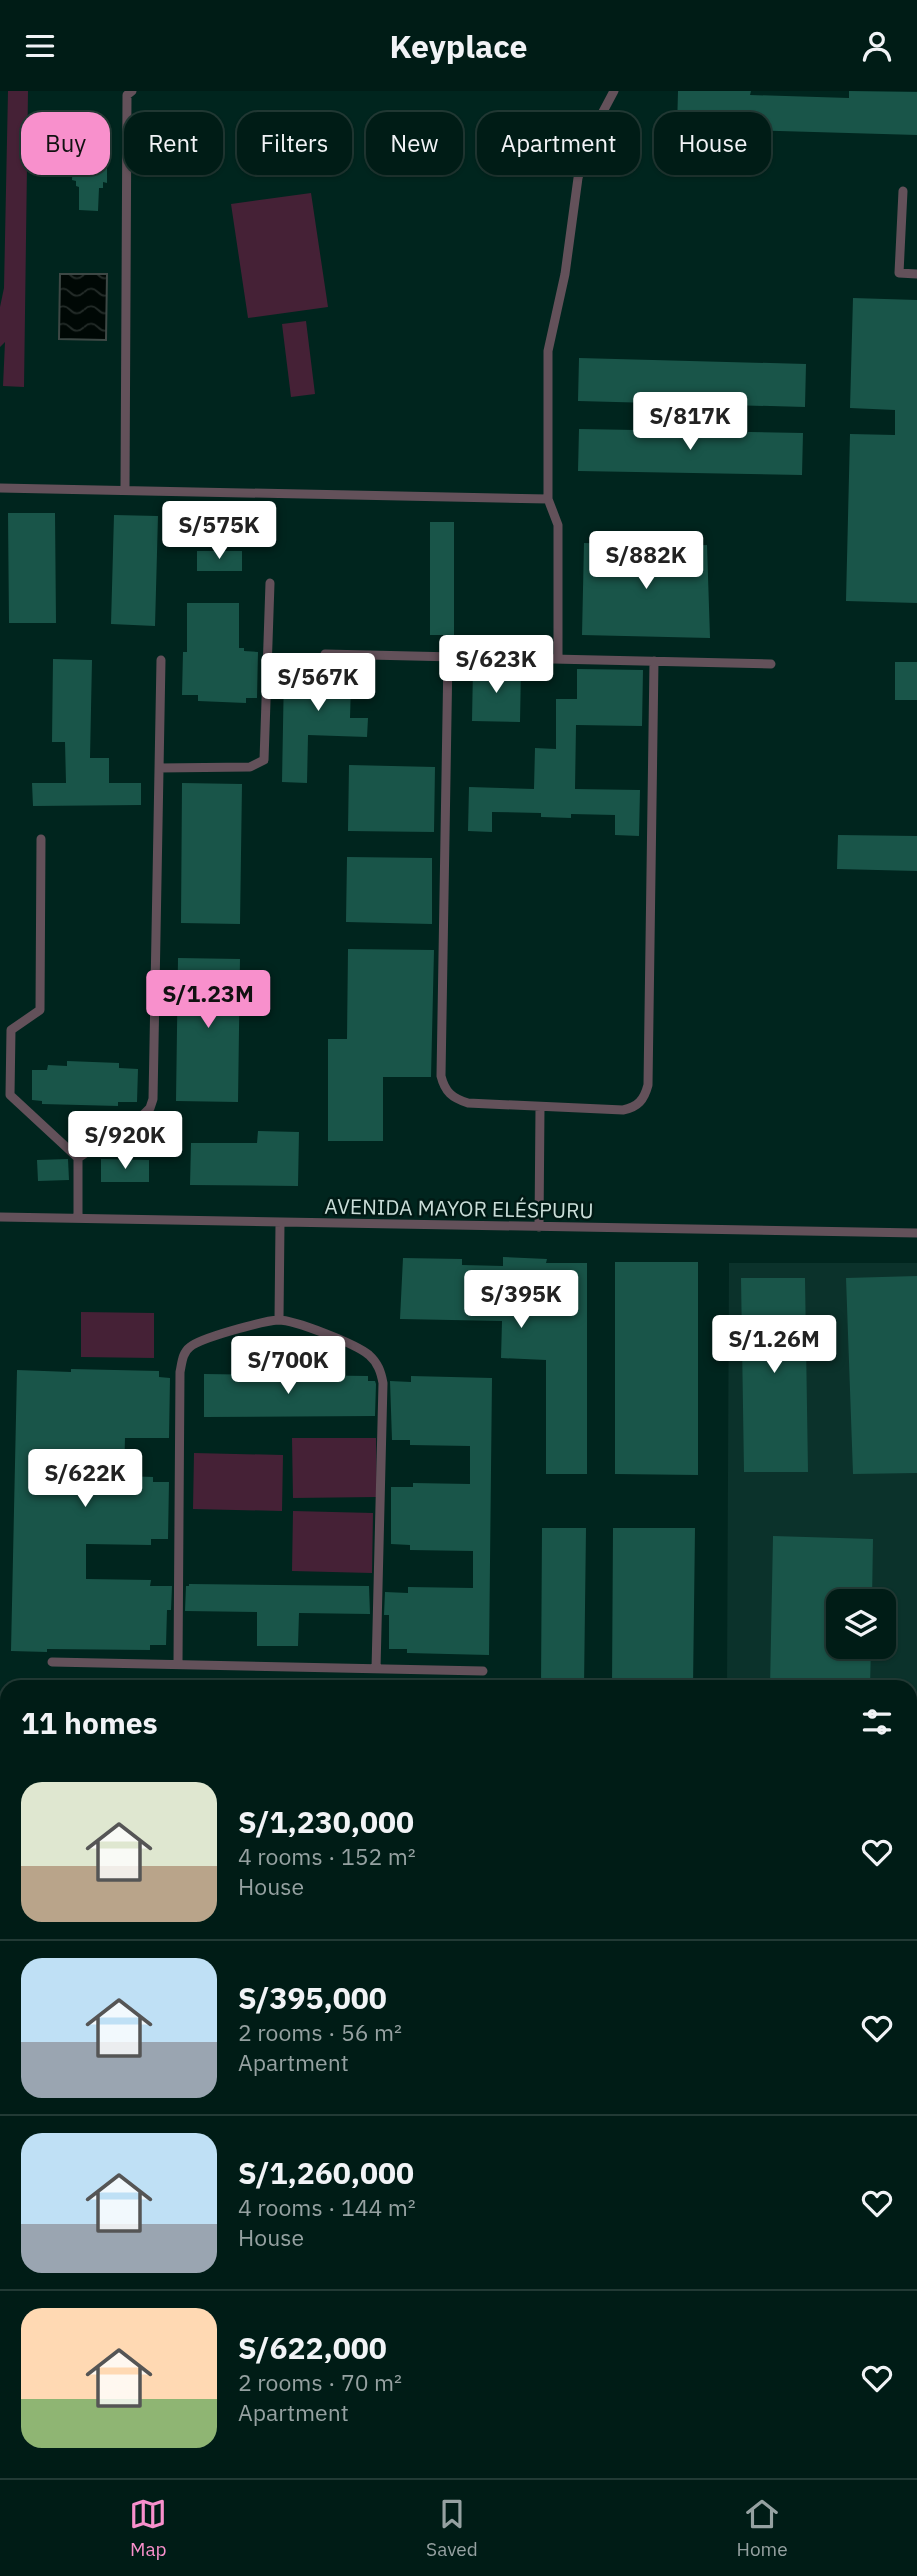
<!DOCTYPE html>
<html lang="en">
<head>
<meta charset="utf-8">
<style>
  :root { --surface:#001c16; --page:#0a251f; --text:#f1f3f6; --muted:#95a1a1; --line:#223a35; --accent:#f890cc }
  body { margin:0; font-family:"IBM Plex Sans",sans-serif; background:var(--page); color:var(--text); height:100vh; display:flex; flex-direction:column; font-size:26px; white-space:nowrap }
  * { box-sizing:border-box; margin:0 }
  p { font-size:23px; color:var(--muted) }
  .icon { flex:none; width:38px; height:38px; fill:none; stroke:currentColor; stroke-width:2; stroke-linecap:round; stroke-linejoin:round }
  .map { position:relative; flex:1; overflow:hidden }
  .sheet { position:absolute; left:0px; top:1589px; width:917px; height:798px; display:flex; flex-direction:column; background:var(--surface); border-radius:21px 21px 0 0; box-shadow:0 2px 5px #0004,0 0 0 2px var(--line) }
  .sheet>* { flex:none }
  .hud { position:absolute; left:21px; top:21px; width:875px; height:63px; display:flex; gap:14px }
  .tools { position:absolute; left:826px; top:1498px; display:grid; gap:14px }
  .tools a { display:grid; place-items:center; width:70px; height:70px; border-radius:14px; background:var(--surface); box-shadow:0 2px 5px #0004,0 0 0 2px var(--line); font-size:35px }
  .price { position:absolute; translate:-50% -60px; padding:0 16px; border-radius:7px; background:#fff; color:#222; font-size:23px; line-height:46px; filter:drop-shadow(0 2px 4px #0008) }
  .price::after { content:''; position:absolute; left:50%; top:42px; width:21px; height:16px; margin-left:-10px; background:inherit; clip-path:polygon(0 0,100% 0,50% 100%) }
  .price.current { background:var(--accent); color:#111 }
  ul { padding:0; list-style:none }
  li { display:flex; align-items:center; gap:21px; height:175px; padding:0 21px }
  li+li { border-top:2px solid var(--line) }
  li span { display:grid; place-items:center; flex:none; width:196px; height:140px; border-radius:21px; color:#555 }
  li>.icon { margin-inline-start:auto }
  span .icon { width:84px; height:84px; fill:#fffc; stroke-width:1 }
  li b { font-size:30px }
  h2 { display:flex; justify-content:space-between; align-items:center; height:84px; padding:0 21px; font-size:30px }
  .tag { padding:0 24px; border-radius:21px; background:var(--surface); box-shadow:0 2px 5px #0004,0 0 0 2px var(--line); font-size:24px; line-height:63px }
  .tag.current { background:var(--accent); color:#111 }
  header { display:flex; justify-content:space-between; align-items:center; height:91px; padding:0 21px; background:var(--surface); font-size:32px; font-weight:800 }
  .dock { display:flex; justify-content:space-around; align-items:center; height:98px; border-top:2px solid var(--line); background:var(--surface); font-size:19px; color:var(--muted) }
  .dock a { display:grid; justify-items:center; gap:4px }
  .dock .current { color:var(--accent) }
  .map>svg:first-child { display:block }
  .built { fill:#0b322b; fill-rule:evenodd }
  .grass { fill:#452136 }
  .park { fill:url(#park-tufts) }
  .water { fill:url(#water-waves); stroke:#3d4845; stroke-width:2 }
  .building { fill:#195549 }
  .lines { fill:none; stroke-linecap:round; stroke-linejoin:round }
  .path { stroke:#6c8882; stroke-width:3.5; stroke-dasharray:5 5; stroke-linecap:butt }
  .service { stroke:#63515a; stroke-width:9 }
  .minor { stroke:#63515a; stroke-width:18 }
  .secondary { stroke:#8a6d7d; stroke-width:18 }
  .labels { text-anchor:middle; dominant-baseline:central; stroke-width:5; stroke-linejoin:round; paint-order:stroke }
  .street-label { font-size:21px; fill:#caded9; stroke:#001a15 }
</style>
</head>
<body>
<header><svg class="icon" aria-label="menu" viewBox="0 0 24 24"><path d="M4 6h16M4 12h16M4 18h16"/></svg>Keyplace<svg class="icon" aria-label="person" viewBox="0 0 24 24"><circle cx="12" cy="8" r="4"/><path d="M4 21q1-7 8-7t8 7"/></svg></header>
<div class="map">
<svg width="917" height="2387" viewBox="0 0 917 2387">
  <defs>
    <pattern id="park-tufts" width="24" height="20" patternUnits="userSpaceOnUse" patternTransform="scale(1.75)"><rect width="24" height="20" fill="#452136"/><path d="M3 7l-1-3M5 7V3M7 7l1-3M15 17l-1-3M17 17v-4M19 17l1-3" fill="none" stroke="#5e4152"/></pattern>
    <pattern id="water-waves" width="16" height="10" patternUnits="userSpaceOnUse" patternTransform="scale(1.75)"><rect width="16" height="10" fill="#000805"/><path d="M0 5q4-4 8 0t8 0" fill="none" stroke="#242c29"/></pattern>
  </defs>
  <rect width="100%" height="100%" fill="#00251e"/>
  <path class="built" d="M729 1172H917V1643H910V1596H727ZM838 1510H884V1556H838Z"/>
  <path class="grass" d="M8 0H28L24 296 3 295 5 251 0 256V216L4 197Z
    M311 102 328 216 248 227 231 113Z
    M306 230 315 303 291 306 282 233Z
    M81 1221 154 1222V1267L81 1266Z
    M292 1347H376L377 1406 293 1407Z
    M194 1362 283 1364 282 1420 193 1418Z
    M293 1420 373 1422 372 1482 292 1480Z"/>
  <path class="park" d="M7 1900V1973H0V1904Z
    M136 2380H544V2387H136Z
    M723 2380H837V2387H723Z"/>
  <path class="water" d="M60 183H107L106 249 59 248Z"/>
  <path class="building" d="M678 0H751L750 4 849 7V0L917 1V44L677 37Z
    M81 41 103 42 102 65H105V72H107V92L103 91V97H99L98 120 79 119V96L76 95V90L72 89 73 69 76 70V63H81Z
    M853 207 917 209V512L846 510 850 343 895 344V319L850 317Z
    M579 267 806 273 805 316 578 310Z
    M579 338 803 342 802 384 578 380Z
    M8 422H55L56 532H9Z
    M114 424 158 425 155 535 111 533Z
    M430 431H454V544H430Z
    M584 452 681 455 707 454 710 547 582 544Z
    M197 460H242V480H197Z
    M187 512H239V557H244V560L258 561 257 607H246V612L198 610V604H182L183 561H187Z
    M53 568 92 569 90 667H109V692H141V714L33 715 32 692H66L65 651H52Z
    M895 571H917V609H895Z
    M334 574 368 576V594H351L350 627H368L367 646 308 644 307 692 282 691 284 580 334 581Z
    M473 576 521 577 520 631 472 630Z
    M577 578 643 579 642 635 576 634 575 698 640 699 639 745 615 744V724L571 723V727L541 726V722L492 721V741L468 740 469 696 534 698 535 657 556 658V608H577Z
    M349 674 435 676 434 741 348 740Z
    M182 692 242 693 240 833 181 832Z
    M838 744 917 745V780L837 778Z
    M347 766 432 767V833L346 831Z
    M348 858 434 859 431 986H383V1050H328V948H347Z
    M178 867 240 868 238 1011 176 1010Z
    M67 970 119 972V977L138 978 137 1011H118V1015L42 1013V1010L32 1009V979H47L48 974 67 975Z
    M258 1040 299 1041 298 1095 190 1094 191 1052H257Z
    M68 1068 69 1089 38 1090 37 1069Z
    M101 1068 149 1069V1091H101Z
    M503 1166 547 1168 546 1172H587V1383H546V1269L501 1267 502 1230 400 1228 403 1167 462 1168V1174L503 1175Z
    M615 1171H698V1384L615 1383Z
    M917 1185V1382L853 1383 846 1187Z
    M741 1187H805L808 1381H744Z
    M71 1278 159 1280V1286L170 1287 169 1347H125L124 1385 153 1386V1391H169L168 1448H151V1454L86 1453V1488L151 1489 150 1495H172L171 1519H167L166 1554H150V1559L47 1558V1561L11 1560 17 1279 71 1281Z
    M204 1283 368 1285V1290H375L376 1293 375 1325 204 1326Z
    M411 1285 492 1287 489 1564 407 1562V1558H389V1524H384L385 1501 408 1502V1496L473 1497V1460L410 1459V1454L391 1453V1396H413V1392L470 1393V1355L410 1354V1349H392L390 1290 411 1291Z
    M542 1437H586L584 1596H541Z
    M613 1437H695L693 1596H612Z
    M773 1445 873 1448 872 1510H838V1556H871L870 1596H770Z
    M189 1493 369 1495 370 1523 299 1522 298 1555H257V1521L185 1520 186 1495H189Z"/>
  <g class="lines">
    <path class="path" d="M0 2293 7 2294"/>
    <path class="service" d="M903 100 899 182 917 183
      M0 397 548 408
      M125 399 127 4 132 0
      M325 563 771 573
      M448 565 441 985C445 1001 452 1007 468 1012L623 1019C638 1016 644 1009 648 994L654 570
      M558 568V434L548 408V260L565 183 578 87 589 47 614 0
      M159 677 250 676 264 669 270 492
      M41 748 40 919 11 939 10 1004 78 1067
      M0 1126 917 1142
      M78 1126V1067L144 1023 150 1017 153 1008 161 569
      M539 1136 540 1016
      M279 1229 280 1132
      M52 1571 483 1580
      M178 1573 180 1281C182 1272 182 1262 190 1256 200 1247 263 1230 278 1229 295 1229 356 1253 369 1264 378 1272 381 1281 383 1292L376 1578"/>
    <path class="minor" d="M0 1891 7 1889
      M910 2168H917
      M719 2380V2387
      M844 2380V2387
      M130 2387V2380
      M553 2387V2380"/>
    <path class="secondary" d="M0 1698H7
      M910 1712H917
      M0 1727H7
      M910 1740 917 1741"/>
  </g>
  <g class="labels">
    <g class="street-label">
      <text transform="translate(459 1117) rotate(1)">AVENIDA MAYOR ELÉSPURU</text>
    </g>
  </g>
</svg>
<div class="tools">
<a><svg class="icon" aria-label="layers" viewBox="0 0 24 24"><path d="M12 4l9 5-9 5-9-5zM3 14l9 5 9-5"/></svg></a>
</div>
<b class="price" style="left:690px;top:361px">S/817K</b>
<b class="price" style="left:219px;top:470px">S/575K</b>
<b class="price" style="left:646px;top:500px">S/882K</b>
<b class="price" style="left:496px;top:604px">S/623K</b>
<b class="price" style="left:318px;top:622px">S/567K</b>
<b class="price current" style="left:208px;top:939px">S/1.23M</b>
<b class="price" style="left:125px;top:1080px">S/920K</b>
<b class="price" style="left:521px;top:1239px">S/395K</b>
<b class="price" style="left:774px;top:1284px">S/1.26M</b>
<b class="price" style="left:288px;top:1305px">S/700K</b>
<b class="price" style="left:85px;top:1418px">S/622K</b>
<div class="hud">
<a class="tag current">Buy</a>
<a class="tag">Rent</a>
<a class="tag">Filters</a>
<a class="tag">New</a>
<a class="tag">Apartment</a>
<a class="tag">House</a>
</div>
<section class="sheet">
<h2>11 homes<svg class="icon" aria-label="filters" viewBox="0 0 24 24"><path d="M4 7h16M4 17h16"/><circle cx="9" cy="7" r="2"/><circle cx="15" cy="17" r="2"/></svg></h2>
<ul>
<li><span style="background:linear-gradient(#dfe7d0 60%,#b9a48a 0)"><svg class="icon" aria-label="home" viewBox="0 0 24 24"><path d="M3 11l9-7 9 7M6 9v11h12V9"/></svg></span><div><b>S/1,230,000</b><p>4 rooms · 152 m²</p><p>House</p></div><svg class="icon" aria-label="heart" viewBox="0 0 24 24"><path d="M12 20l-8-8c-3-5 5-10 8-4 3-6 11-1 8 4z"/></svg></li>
<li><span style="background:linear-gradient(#bfe0f5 60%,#9aa5b1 0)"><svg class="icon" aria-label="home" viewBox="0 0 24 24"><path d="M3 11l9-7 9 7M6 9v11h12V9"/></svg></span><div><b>S/395,000</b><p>2 rooms · 56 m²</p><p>Apartment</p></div><svg class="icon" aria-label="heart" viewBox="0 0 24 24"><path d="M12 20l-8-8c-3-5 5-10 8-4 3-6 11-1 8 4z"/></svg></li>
<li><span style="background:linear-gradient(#bfe0f5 65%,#9aa5b1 0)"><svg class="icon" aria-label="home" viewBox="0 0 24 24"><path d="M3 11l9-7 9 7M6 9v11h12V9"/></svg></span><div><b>S/1,260,000</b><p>4 rooms · 144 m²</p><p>House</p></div><svg class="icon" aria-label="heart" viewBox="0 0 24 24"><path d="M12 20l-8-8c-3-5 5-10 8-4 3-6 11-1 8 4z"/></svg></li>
<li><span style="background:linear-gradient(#ffd9b3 65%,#8fb573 0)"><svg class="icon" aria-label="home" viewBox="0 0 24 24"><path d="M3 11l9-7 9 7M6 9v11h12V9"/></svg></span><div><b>S/622,000</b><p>2 rooms · 70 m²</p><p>Apartment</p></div><svg class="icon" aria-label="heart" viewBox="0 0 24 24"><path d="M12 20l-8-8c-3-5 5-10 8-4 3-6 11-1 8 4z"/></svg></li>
</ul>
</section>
</div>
<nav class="dock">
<a class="current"><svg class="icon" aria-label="map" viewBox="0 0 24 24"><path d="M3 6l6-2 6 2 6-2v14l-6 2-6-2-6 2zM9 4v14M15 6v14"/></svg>Map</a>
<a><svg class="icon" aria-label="saved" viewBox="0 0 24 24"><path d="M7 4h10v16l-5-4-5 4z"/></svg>Saved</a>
<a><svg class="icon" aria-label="home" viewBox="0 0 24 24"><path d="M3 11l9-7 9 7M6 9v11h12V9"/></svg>Home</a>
</nav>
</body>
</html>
